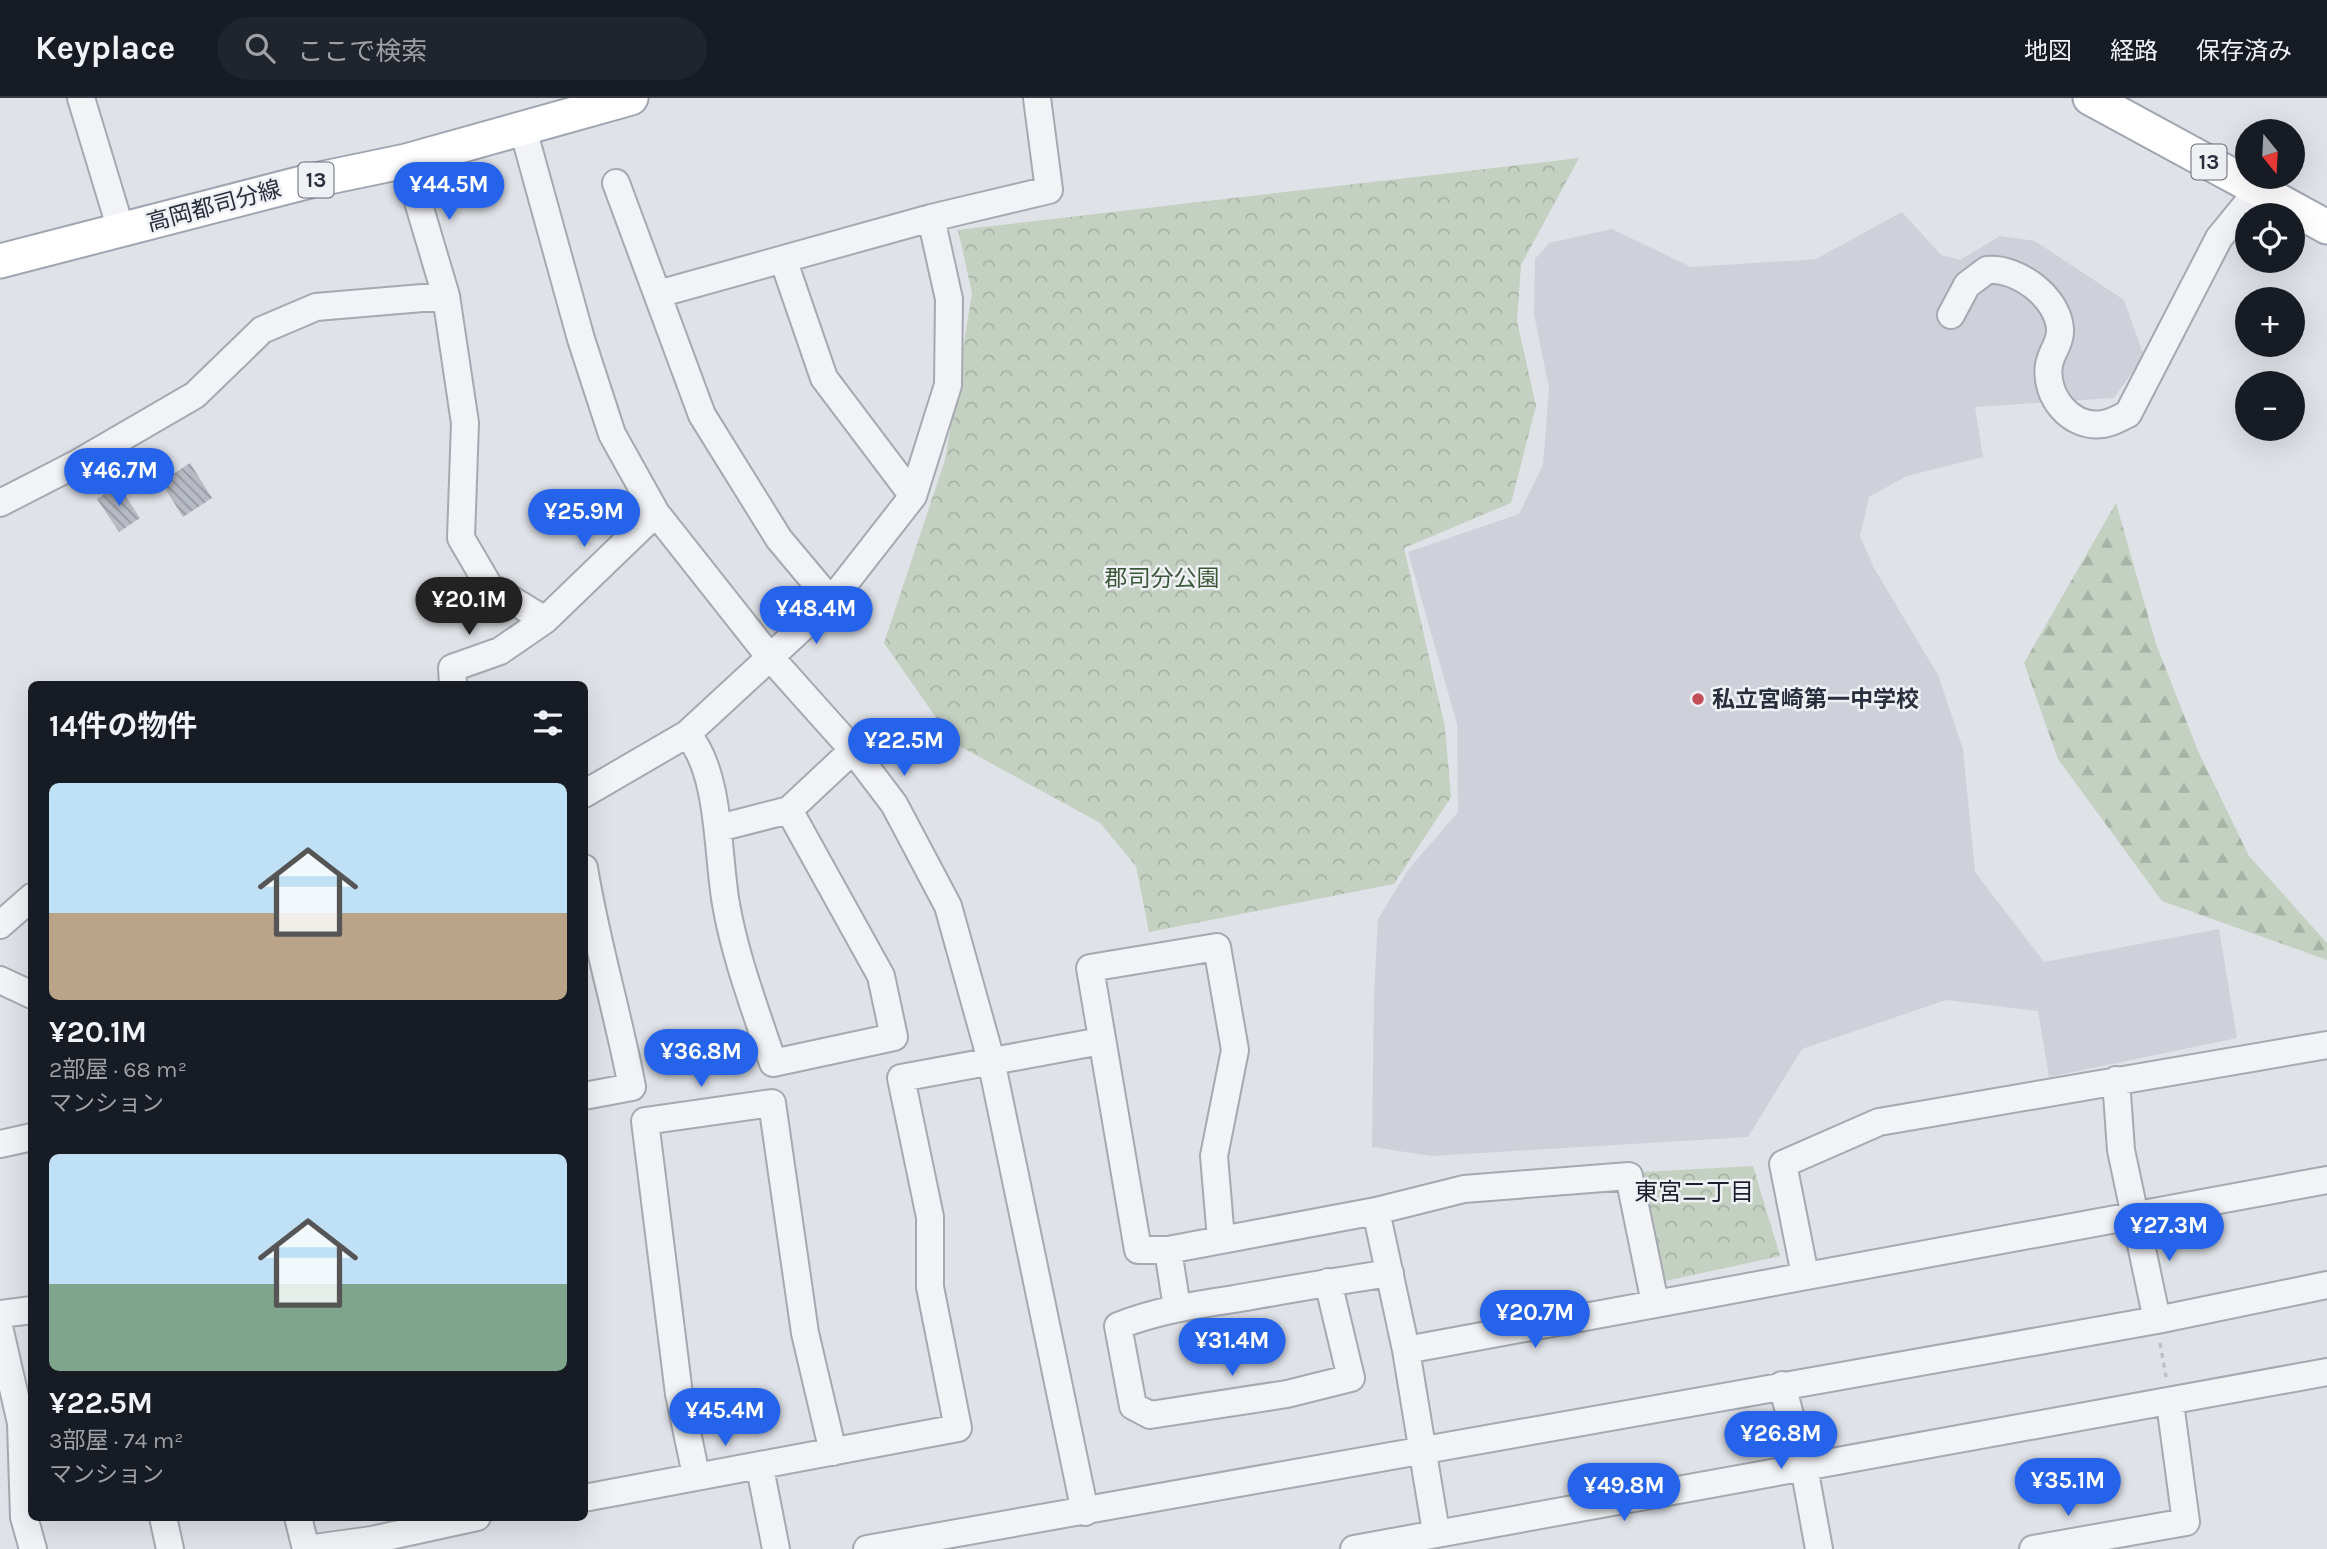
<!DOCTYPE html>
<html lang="ja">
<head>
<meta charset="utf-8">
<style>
  :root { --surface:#171b24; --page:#20242c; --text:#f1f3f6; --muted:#9ea1a6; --line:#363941; --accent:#2563eb }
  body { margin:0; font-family:Karla,"Noto Sans JP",sans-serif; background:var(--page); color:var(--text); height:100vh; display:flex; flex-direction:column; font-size:26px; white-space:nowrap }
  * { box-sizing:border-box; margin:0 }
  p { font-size:23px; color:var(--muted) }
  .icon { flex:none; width:38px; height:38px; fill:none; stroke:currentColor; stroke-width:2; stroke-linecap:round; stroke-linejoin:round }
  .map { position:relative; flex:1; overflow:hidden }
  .side { position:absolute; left:28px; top:583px; width:560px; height:840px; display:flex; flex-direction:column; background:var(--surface); border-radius:10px; box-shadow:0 7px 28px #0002 }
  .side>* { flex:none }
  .needle { width:46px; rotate:162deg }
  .buttons { position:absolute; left:2235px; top:21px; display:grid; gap:14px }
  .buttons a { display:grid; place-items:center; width:70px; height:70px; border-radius:50%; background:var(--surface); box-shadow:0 7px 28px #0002; font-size:35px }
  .price { position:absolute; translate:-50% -60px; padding:0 16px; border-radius:24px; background:var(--accent); color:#fff; font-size:23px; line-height:46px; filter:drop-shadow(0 2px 4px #0008) }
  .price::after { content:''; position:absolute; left:50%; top:42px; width:21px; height:16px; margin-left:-10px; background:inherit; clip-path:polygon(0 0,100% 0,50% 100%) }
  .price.on { background:#222; color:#fff }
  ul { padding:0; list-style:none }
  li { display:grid; align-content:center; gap:14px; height:371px; padding:0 21px }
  li span { display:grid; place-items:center; height:217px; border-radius:10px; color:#555 }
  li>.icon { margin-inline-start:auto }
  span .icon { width:126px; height:126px; fill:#fffc; stroke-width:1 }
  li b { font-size:30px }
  h2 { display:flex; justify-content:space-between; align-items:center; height:84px; padding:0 21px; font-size:30px }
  header { display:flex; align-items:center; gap:42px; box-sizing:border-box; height:98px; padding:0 35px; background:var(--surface); border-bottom:2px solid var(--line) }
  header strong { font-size:33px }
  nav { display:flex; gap:38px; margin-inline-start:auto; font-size:24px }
  .search { width:490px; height:63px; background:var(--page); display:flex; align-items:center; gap:18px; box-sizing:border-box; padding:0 24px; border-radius:38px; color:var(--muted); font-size:26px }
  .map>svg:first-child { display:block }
  .built { fill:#ced1d9 }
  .forest { fill:url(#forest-firs) }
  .park { fill:url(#park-crowns) }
  .building { fill:url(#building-back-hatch) }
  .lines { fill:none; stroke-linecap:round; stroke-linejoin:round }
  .minor-casing { stroke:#a5a9b1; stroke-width:30 }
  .major-casing { stroke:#a0a5b2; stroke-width:37 }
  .path { stroke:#bec0c6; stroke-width:3.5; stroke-dasharray:5 5; stroke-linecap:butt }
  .minor { stroke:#f2f3f6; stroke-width:26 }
  .major { stroke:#fff; stroke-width:33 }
  .poi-dot { fill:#c24e56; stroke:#eff1f5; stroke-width:2.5 }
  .labels { text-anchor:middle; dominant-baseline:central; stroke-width:5; stroke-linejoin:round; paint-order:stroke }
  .shield { fill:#eff1f5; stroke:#646974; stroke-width:2 }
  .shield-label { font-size:21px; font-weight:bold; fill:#292f3d }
  .street-label { font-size:23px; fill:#292f3d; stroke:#eff1f5 }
  .park-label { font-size:23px; fill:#3b5738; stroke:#eff1f5 }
  .poi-label { font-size:23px; font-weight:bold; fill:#292f3d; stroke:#eff1f5; text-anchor:start }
  .neighbourhood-label { font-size:24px; fill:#1c202e; stroke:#eff1f5 }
</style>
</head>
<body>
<header>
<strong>Keyplace</strong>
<div class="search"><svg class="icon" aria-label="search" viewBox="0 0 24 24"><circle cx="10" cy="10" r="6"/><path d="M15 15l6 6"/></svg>ここで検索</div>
<nav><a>地図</a><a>経路</a><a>保存済み</a></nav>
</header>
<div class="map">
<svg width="2327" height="1451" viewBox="0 0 2327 1451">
  <defs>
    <pattern id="forest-firs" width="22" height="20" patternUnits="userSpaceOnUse" patternTransform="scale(1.75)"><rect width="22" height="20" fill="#c4d0c1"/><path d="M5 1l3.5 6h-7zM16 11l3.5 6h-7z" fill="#a8b3a7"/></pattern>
    <pattern id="park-crowns" width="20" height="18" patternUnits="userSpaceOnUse" patternTransform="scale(1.75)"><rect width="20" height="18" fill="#c4d0c1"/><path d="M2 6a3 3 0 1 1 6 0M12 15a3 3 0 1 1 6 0" fill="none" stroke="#a8b3a7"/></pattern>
    <pattern id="building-back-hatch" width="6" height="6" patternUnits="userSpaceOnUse" patternTransform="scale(1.75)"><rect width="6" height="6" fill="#b7bbc3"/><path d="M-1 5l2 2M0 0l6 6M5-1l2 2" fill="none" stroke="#9598a0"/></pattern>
  </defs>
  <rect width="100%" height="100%" fill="#dfe2e7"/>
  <path class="built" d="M1902 114 1941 157 1960 162 2000 138 2035 143 2124 202 2144 258 2114 300 1975 309 1983 359 1907 378 1869 399 1860 438 1874 470 1938 577 1963 651 1975 774 2044 864 2219 831 2237 940 2049 979 2038 913 1946 902 1802 951 1748 1039 1432 1058 1372 1049 1374 897 1378 821 1408 772 1458 714 1457 626 1408 454 1519 416 1543 367 1549 290 1534 216 1535 161 1549 145 1612 131 1691 169 1816 161Z"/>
  <path class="forest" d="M2116 405 2156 546 2198 653 2249 758 2327 845V862L2162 803 2058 661 2024 565Z"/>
  <path class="park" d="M1579 60 1521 167 1517 223 1536 308 1511 405 1404 450 1445 629 1451 699 1394 786 1149 834 1136 768 1100 725 954 645 884 545 945 362 972 195 958 132Z
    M1753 1068 1780 1158 1661 1184 1641 1074Z"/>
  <path class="building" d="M190 365 212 400 183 419 161 384Z
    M118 387 140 420 119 434 97 401Z"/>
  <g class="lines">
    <g class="minor-casing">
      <path id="minor" d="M81 0 121 132
        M523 31 581 241 612 336 656 415 769 558 853 652 894 706 948 808 991 962 1085 1414
        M406 63 446 198 465 325 461 440 489 488 545 522
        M616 85 702 317 779 441 831 503
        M784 164 824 280 913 398
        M658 196 931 120 1049 92 1037 0
        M1951 217 1967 187 1987 172C2017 169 2058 199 2060 231 2061 245 2051 254 2049 267 2044 298 2071 331 2103 326 2112 325 2121 319 2128 316L2219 140 2259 91
        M0 405 78 365 195 297 262 232 316 209 446 198
        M453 586 452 570 500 553 545 522 656 415
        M687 636C721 674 717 757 726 806 735 859 756 913 773 965L894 939 881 878 789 712
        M584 696 687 636 831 503 913 398 948 287 949 201 931 120
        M719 730 789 712 853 652
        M584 770C596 844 618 915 632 989L584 998
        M0 827 32 799
        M0 882 32 897
        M2116 982 2121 1052 2157 1222
        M0 1046 32 1039
        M1376 1113 1406 1252 1436 1434
        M1221 1141 1214 1058 1235 952 1217 849 1090 870 1138 1152H1168L1376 1113 1464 1091 1629 1078 1655 1205
        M1168 1152 1177 1210
        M1805 1177 1783 1066 1879 1024 2327 947
        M1328 1184 1351 1280 1287 1296 1150 1317 1133 1308 1118 1228C1155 1213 1194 1207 1234 1201 1286 1192 1337 1183 1390 1175
        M0 1216 32 1212
        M0 1233 21 1325 24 1419 33 1451
        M1406 1252 2327 1082
        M1782 1287 1804 1369 1819 1451
        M760 1370 776 1451
        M696 1377 679 1296 645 1023 772 1005 805 1235 833 1354
        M584 1400 958 1330 930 1189V1119L901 980 1101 943
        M163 1419 170 1451
        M298 1419 306 1451
        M307 1451 372 1442 477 1419
        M867 1451 2157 1222 2327 1187
        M1354 1451 2327 1274
        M2033 1451 2186 1424 2170 1305"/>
    </g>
    <g class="major-casing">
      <path id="major" d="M2090 0 2327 129
        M0 163 310 83 406 63 631 0"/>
    </g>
    <path class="path" d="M2160 1245 2166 1279"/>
    <use href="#minor" class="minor"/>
    <use href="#major" class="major"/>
  </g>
  <circle class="poi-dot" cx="1698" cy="601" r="7"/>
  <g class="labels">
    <g class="shield">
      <rect x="2191.5" y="46.5" width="35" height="35" rx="5"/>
      <rect x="298.5" y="64.5" width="35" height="35" rx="5"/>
    </g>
    <g class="shield-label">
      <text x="2209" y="64">13</text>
      <text x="316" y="82">13</text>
    </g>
    <g class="street-label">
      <text transform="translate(214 108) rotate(-15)">高岡都司分線</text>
    </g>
    <g class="park-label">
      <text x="1162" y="480">郡司分公園</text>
    </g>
    <g class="poi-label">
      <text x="1712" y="601">私立宮崎第一中学校</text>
    </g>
    <g class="neighbourhood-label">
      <text x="1694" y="1094">東宮二丁目</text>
    </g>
  </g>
</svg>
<div class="buttons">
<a><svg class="needle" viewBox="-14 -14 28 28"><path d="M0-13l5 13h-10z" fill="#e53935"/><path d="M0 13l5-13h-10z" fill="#9ea1a6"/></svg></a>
<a><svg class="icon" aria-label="locate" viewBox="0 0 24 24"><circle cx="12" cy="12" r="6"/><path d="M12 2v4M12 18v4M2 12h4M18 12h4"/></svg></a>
<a>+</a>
<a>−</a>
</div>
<b class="price" style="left:449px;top:124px">¥44.5M</b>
<b class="price" style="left:119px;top:410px">¥46.7M</b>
<b class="price" style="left:584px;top:451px">¥25.9M</b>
<b class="price on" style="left:469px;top:539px">¥20.1M</b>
<b class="price" style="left:816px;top:548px">¥48.4M</b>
<b class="price" style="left:904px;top:680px">¥22.5M</b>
<b class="price" style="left:701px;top:991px">¥36.8M</b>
<b class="price" style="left:2169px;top:1165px">¥27.3M</b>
<b class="price" style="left:1535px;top:1252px">¥20.7M</b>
<b class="price" style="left:1232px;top:1280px">¥31.4M</b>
<b class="price" style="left:725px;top:1350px">¥45.4M</b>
<b class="price" style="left:1781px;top:1373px">¥26.8M</b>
<b class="price" style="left:2068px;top:1420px">¥35.1M</b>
<b class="price" style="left:1624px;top:1425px">¥49.8M</b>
<section class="side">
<h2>14件の物件<svg class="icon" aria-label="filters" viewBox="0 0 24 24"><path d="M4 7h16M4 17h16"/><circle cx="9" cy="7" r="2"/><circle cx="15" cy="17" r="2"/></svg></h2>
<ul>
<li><span style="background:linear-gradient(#bfe0f5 60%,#b9a48a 0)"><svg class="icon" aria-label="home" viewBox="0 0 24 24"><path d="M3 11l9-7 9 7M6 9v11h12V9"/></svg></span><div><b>¥20.1M</b><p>2部屋 · 68 m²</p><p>マンション</p></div></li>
<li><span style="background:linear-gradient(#bfe0f5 60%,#7fa58c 0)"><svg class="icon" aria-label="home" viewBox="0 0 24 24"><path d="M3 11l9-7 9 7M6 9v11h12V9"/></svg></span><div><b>¥22.5M</b><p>3部屋 · 74 m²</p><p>マンション</p></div></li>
</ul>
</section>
</div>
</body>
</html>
